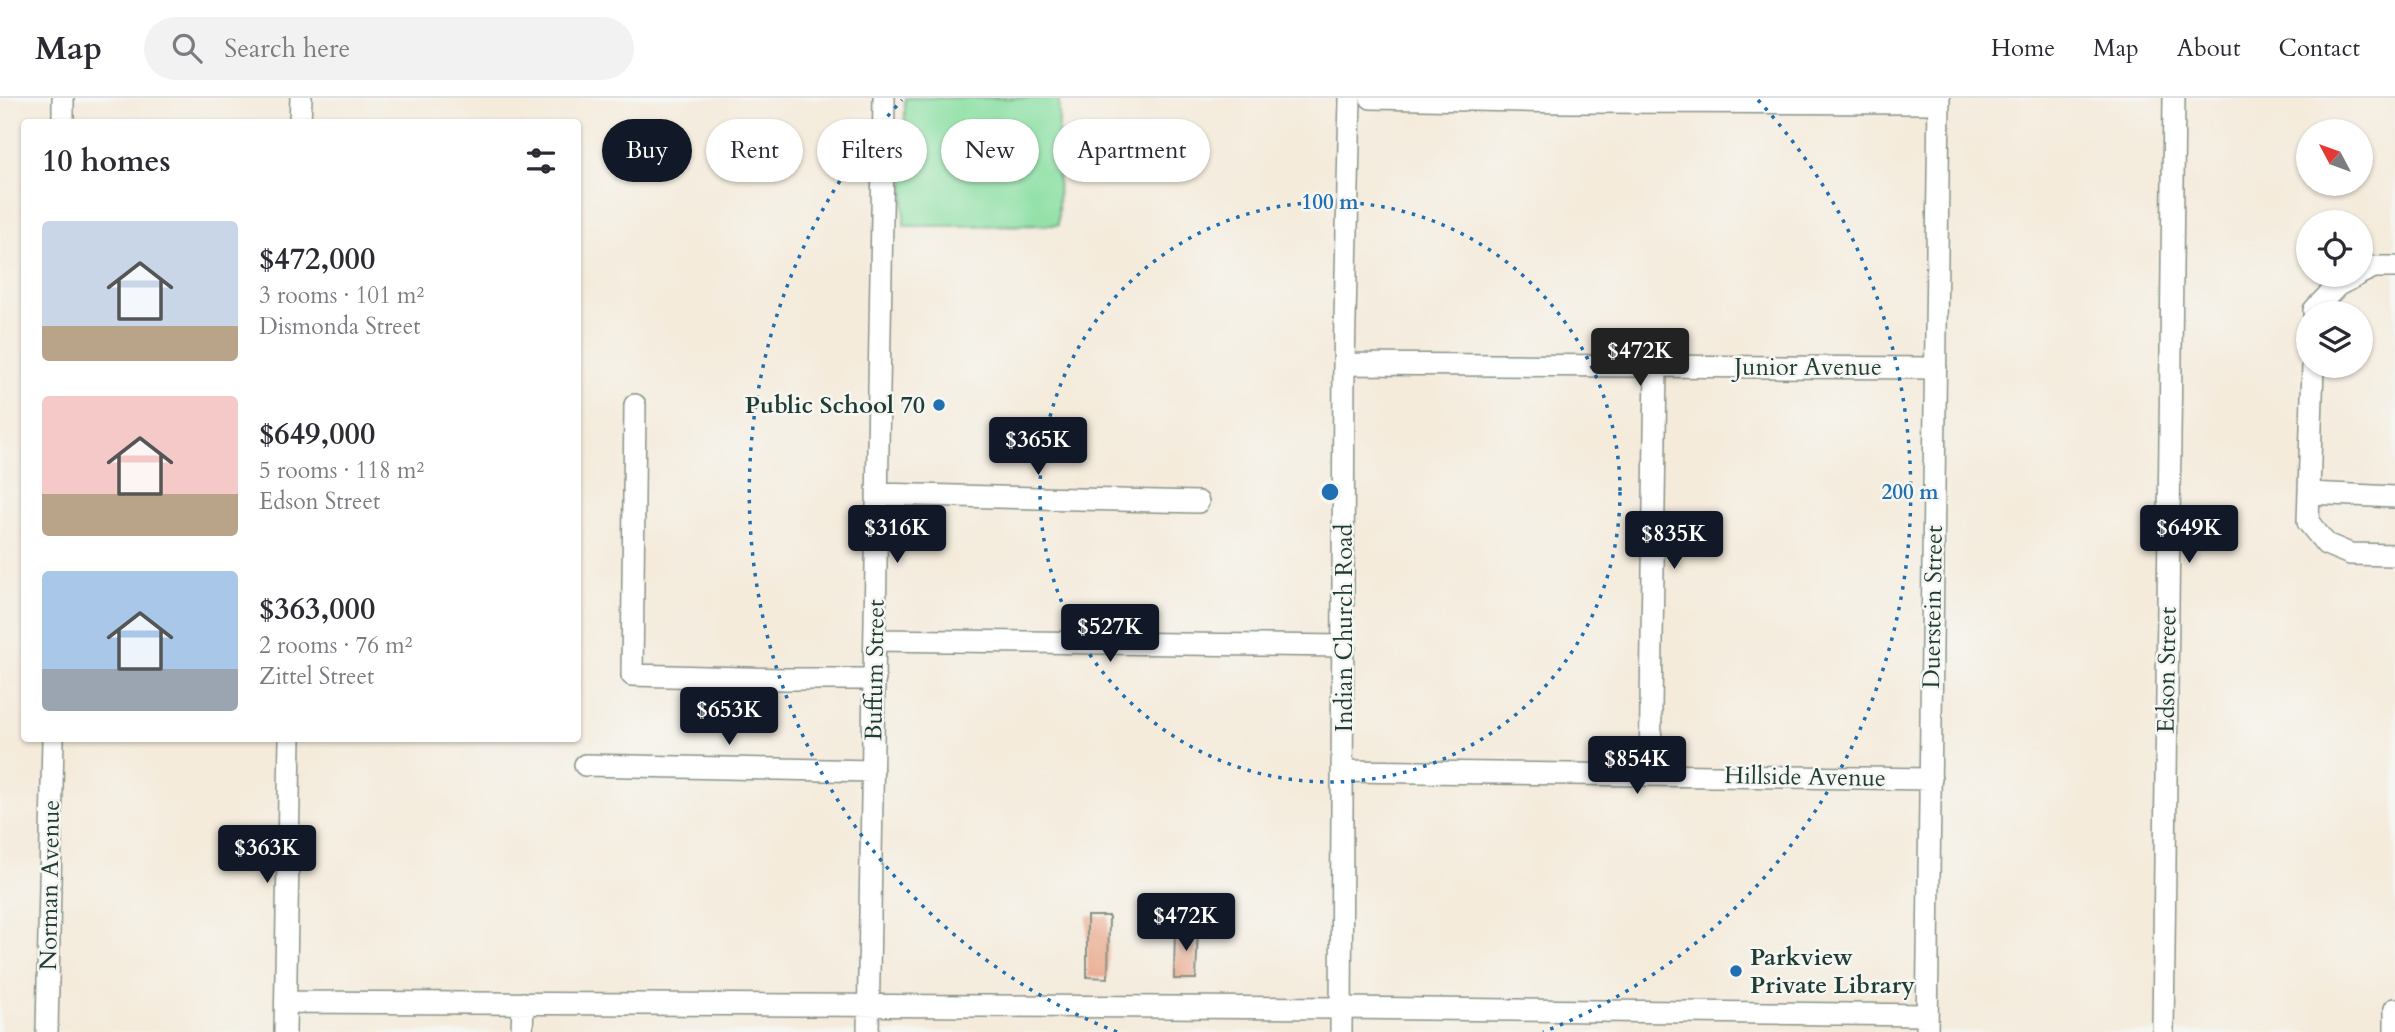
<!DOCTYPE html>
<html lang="en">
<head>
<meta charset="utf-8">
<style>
  :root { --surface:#fff; --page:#f2f2f3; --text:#2b2b33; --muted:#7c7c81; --line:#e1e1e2; --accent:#111827 }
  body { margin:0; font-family:Cardo,serif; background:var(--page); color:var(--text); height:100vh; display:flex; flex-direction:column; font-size:26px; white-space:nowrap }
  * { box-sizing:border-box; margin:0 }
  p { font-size:23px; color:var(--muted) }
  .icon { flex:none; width:38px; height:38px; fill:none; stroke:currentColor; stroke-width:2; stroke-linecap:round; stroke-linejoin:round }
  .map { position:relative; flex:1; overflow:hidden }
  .panel { position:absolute; left:21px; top:21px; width:560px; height:623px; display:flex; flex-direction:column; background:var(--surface); border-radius:7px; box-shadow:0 2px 5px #0004 }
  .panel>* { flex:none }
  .guide { position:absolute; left:602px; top:21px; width:665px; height:63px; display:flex; gap:14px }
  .needle { width:46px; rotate:311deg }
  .fabs { position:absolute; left:2296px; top:21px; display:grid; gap:14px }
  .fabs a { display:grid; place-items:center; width:77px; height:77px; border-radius:50%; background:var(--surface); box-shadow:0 2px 5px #0004; font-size:35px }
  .price { position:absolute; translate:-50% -60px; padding:0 16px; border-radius:7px; background:var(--accent); color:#fff; font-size:23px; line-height:46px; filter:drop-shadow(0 2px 4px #0008) }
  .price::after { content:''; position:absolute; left:50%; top:42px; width:21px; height:16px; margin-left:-10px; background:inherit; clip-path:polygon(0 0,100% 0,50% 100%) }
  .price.on { background:#222; color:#fff }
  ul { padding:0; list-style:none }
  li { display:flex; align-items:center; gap:21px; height:175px; padding:0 21px }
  li span { display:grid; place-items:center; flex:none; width:196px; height:140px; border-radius:7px; color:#555 }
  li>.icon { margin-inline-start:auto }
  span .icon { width:84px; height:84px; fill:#fffc; stroke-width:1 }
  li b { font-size:30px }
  h2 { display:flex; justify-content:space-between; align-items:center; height:84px; padding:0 21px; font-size:30px }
  .chip { padding:0 24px; border-radius:32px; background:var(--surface); box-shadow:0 2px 5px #0004; font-size:24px; line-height:63px }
  .chip.on { background:var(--accent); color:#fff }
  header { display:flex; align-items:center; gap:42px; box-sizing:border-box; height:98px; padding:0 35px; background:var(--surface); border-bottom:2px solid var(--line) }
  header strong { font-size:33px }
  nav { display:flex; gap:38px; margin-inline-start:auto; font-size:24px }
  .search { width:490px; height:63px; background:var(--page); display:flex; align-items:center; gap:18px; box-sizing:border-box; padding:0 24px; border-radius:38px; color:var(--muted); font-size:26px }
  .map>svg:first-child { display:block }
  .green { fill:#89dfa2; stroke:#548e6b; stroke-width:2 }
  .building { fill:#e8a081 }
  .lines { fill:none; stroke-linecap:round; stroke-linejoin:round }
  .minor-casing { stroke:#8a9488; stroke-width:24 }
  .minor { stroke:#fff; stroke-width:21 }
  .ring { fill:none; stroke:#1f6fb2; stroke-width:3.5; stroke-dasharray:3.5 7 }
  .poi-dot { fill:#1f6fb2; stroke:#f6f6f2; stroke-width:2.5 }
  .labels { text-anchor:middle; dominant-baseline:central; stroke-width:5; stroke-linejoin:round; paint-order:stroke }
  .street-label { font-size:24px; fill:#1f3d34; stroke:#f6f6f2 }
  .poi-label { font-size:24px; font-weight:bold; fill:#1f3d34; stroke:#f6f6f2; text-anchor:end }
  .centre { fill:#1f6fb2; stroke:#f6f6f2; stroke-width:3.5 }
  .ring-label { font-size:21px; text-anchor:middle; font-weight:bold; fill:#1f6fb2; stroke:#f6f6f2; stroke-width:5; stroke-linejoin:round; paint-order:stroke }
</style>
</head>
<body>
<header>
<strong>Map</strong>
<div class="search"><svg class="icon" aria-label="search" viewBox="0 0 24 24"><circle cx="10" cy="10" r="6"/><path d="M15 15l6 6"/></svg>Search here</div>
<nav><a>Home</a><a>Map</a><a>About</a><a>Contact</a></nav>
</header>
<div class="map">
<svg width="2395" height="934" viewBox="0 0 2395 934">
  <rect width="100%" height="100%" fill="#f6f6f2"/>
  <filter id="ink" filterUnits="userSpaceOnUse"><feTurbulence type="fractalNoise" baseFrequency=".0143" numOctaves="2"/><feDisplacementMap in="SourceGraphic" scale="14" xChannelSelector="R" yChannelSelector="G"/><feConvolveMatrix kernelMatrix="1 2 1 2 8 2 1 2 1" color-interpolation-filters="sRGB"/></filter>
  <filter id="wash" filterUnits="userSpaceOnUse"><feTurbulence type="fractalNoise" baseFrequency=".00686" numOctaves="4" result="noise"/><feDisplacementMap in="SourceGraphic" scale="28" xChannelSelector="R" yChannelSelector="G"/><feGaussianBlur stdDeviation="1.57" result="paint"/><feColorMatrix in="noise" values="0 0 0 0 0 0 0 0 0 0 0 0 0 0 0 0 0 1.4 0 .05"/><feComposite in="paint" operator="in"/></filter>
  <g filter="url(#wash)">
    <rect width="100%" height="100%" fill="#f4ebdb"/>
    <path class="green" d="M905 0H1059L1058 127 904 128Z"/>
    <g id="blocks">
      <path class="building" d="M1087 818H1109L1108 880 1087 879Z
        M1175 828 1198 829 1196 881H1174Z"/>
    </g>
  </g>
  <g filter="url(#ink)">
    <use href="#blocks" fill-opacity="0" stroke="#8a9488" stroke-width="2"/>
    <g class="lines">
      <g class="minor-casing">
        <path id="minor" d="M1371 0 1566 4 1939 5
          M63 24V0
          M300 24 301 0
          M2361 175 2374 169H2395
          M2314 215V212L2338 187 2358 177
          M1344 266 1936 270
          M2313 268 2308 424 2326 446 2350 456 2395 457
          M635 307 632 577 785 581H875
          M2309 395 2395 399
          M877 396 1198 404
          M876 542 1345 548
          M585 667 873 673
          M1344 673 1931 681
          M1650 677 1656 269
          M286 904 1341 910 1927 917
          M47 934 53 640
          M285 934 290 640
          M522 934 523 905
          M868 934 884 0
          M1341 934 1344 266 1350 0
          M1927 934 1939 0
          M2163 934 2174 0
          M2395 934V911"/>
      </g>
      <use href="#minor" class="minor"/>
    </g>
  </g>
  <g class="ring">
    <circle cx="1330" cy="394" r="290"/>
    <path d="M1117 934A580 580 0 0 1 902 2M1758 2A580 580 0 0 1 1543 934"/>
  </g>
  <g class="poi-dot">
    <circle cx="939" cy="307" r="7"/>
    <circle cx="1736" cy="873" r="7"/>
  </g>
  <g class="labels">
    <g class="street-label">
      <text x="1808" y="269">Junior Avenue</text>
      <text transform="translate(1933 509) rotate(-89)">Duerstein Street</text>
      <text transform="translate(1344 530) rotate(-90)">Indian Church Road</text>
      <text transform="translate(875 572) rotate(-89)">Buffum Street</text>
      <text transform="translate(2167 572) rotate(-89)">Edson Street</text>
      <text transform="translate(1805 679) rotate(1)">Hillside Avenue</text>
      <text transform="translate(50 787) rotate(-89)">Norman Avenue</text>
    </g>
    <g class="poi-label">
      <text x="925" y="307">Public School 70</text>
      <text x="1750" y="859" text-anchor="start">Parkview<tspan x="1750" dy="28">Private Library</tspan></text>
    </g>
  </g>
  <circle cx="1330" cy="394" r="10" class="centre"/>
  <g class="ring-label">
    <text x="1330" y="111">100 m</text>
    <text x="1910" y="401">200 m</text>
  </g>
</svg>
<div class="fabs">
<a><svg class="needle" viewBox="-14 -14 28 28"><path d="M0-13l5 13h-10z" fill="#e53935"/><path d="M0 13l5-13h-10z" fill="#7c7c81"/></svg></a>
<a><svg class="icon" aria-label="locate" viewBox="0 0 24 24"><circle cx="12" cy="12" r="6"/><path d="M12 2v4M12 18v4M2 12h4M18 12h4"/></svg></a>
<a><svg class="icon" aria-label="layers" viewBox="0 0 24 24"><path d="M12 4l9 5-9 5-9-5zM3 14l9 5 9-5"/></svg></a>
</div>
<b class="price on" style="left:1640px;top:290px">$472K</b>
<b class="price" style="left:1038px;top:379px">$365K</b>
<b class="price" style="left:897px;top:467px">$316K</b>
<b class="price" style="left:2189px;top:467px">$649K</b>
<b class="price" style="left:1674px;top:473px">$835K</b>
<b class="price" style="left:1110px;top:566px">$527K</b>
<b class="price" style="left:729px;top:649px">$653K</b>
<b class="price" style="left:1637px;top:698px">$854K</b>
<b class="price" style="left:267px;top:787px">$363K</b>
<b class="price" style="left:1186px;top:855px">$472K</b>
<div class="guide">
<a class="chip on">Buy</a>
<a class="chip">Rent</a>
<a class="chip">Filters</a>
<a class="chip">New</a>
<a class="chip">Apartment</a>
</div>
<section class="panel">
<h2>10 homes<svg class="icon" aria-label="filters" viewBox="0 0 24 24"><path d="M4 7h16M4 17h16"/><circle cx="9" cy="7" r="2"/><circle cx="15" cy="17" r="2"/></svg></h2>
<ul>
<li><span style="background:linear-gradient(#c9d6e8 75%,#b9a48a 0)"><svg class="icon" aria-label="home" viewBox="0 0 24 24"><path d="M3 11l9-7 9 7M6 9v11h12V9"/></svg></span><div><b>$472,000</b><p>3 rooms · 101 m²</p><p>Dismonda Street</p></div></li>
<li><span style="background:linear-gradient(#f6c9c9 70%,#b9a48a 0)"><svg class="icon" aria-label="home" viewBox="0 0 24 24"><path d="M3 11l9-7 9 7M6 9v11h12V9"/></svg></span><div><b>$649,000</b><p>5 rooms · 118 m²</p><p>Edson Street</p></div></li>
<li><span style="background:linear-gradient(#a9c7e8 70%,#9aa5b1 0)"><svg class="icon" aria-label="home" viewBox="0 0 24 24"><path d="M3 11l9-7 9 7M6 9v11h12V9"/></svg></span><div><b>$363,000</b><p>2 rooms · 76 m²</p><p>Zittel Street</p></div></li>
</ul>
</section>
</div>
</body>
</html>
